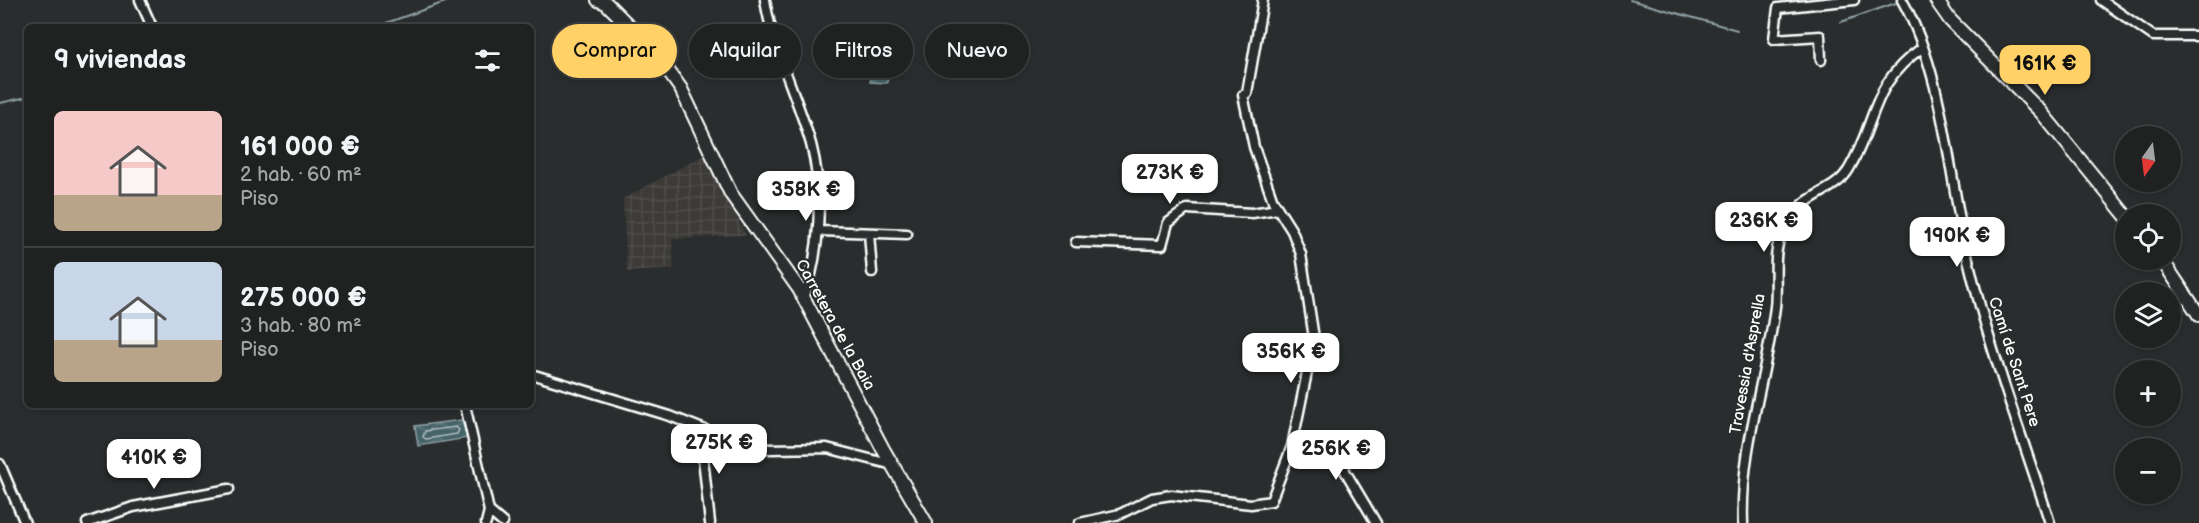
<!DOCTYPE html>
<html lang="es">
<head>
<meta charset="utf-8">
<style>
  :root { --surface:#202222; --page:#282a2a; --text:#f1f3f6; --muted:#a2a4a5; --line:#3d3f40; --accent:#ffd166 }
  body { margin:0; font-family:"Balsamiq Sans",sans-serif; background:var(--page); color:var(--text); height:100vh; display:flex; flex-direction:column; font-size:22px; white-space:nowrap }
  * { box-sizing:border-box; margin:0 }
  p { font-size:20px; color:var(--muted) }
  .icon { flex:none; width:33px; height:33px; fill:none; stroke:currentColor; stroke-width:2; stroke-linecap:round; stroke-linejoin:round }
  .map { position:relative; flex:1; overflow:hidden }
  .side { position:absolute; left:24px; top:24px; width:510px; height:384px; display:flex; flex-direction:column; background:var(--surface); border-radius:9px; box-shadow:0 3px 9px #0003,0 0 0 2px var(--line) }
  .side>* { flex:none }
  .guide { position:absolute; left:552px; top:24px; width:570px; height:54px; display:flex; gap:12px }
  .needle { width:39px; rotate:194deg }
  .tools { position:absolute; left:2115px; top:126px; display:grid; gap:12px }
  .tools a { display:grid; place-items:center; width:66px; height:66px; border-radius:50%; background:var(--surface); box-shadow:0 3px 9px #0003,0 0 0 2px var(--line); font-size:30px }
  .price { position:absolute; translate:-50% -51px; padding:0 14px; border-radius:12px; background:#fff; color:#222; font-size:20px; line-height:39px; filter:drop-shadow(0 2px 3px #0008) }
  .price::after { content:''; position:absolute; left:50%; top:36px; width:18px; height:14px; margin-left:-9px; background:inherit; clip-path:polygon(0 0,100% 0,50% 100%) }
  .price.on { background:var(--accent); color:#111 }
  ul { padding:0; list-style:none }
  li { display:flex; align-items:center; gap:18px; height:150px; padding:0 30px }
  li+li { border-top:2px solid var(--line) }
  li span { display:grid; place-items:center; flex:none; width:168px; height:120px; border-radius:9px; color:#555 }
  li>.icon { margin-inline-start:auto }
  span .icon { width:72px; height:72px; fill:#fffc; stroke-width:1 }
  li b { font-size:26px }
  h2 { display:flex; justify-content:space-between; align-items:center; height:72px; padding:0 30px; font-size:26px }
  .chip { padding:0 21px; border-radius:27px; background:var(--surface); box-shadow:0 3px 9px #0003,0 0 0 2px var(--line); font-size:21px; line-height:54px }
  .chip.on { background:var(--accent); color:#111 }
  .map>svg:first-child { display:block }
  .industrial { fill:url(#industrial-grid) }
  .water { fill:url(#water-waves); stroke:#8fa1a4; stroke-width:1.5 }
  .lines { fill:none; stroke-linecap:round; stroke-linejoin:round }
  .shore { stroke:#b5c1c3; stroke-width:1.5 }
  .stream { stroke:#8fa1a4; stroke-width:2 }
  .minor-casing { stroke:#fff; stroke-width:13 }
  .secondary-casing { stroke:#fff; stroke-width:16 }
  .minor { stroke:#2a2d2e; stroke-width:8 }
  .secondary { stroke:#2a2d2e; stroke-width:12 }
  .labels { text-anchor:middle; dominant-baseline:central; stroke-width:4.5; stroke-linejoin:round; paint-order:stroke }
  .street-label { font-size:16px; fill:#fff; stroke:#2a2d2e }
</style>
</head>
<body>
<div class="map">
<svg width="2199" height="523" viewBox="0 0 2199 523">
  <defs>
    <pattern id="industrial-grid" width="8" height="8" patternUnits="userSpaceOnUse" patternTransform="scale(1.5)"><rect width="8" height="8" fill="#3c3a37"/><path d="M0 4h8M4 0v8" fill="none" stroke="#504e4b"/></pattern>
    <pattern id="water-waves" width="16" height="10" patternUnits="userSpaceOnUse" patternTransform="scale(1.5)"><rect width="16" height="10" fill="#456368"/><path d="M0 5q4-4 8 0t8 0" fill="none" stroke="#617a7f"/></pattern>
  </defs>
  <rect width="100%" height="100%" fill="#2a2d2e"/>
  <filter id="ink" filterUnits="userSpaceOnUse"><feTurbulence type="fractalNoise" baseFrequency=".0167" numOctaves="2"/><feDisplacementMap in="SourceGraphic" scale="12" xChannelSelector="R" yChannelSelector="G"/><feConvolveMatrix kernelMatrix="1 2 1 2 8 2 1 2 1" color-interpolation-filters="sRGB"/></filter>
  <g filter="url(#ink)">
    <path class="industrial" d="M704 155 746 235 672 239 674 269 627 272 623 199Z"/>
    <path class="water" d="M872 55 889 56 887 83 870 82Z
      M462 420 468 438 418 446 415 426Z"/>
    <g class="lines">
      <path class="shore" d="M456 427 459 430 457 434 426 439 423 437 425 431Z"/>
      <path class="stream" d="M1630 0 1737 30
        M1841 22 1896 3
        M375 27 451 0
        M0 103 27 97"/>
      <g class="minor-casing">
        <path id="minor" d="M140 0 152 27
          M765 0C773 51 797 95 811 144 824 194 820 251 804 299
          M1902 0C1945 77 1948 174 1968 259 1989 349 2022 435 2050 523
          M2101 0 2153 36H2199
          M1821 60 1820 36 1774 39 1778 8 1854 0
          M1247 93 1263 0
          M820 231 907 234
          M869 233 872 272
          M1076 242 1162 245 1168 223 1187 209 1252 213 1278 209
          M531 374 670 416 733 441 769 449 827 448 893 465
          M465 405 489 511 486 523
          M700 430 710 523
          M1290 455 1343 453 1345 471 1376 523
          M0 464 25 523
          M489 511 503 523
          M87 523 133 507 229 489
          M1080 523 1120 514 1152 498 1171 495 1251 504 1271 501 1292 446 1314 338 1301 254 1292 231 1273 201 1254 147 1243 95
          M1743 523C1740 450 1766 379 1775 307 1778 284 1771 252 1783 231 1789 221 1797 209 1806 202 1821 191 1839 186 1849 169 1878 120 1869 85 1923 47"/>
      </g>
      <g class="secondary-casing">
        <path id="secondary" d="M598 0 606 3 654 51 681 89 731 194 799 289 883 449 926 523
          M1936 0 1950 20 2041 112 2126 216
          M2162 260 2199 315"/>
      </g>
      <use href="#minor" class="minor"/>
      <use href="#secondary" class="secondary"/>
    </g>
  </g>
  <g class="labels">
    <g class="street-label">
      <text transform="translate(835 325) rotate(61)">Carretera de la Baia</text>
      <text transform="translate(2014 362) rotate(72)">Camí de Sant Pere</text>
      <text transform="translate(1748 364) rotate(-80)">Travessia d'Asprella</text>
    </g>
  </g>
</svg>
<div class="tools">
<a><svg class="needle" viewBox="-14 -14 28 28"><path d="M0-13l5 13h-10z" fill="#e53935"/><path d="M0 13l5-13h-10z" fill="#a2a4a5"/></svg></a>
<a><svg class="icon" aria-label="locate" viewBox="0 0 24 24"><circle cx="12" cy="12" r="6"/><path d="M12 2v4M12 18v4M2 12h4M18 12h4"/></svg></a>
<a><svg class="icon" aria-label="layers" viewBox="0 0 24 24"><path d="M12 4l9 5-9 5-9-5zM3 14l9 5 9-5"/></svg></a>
<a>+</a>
<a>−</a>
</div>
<b class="price on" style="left:2045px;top:96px">161K €</b>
<b class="price" style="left:1170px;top:205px">273K €</b>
<b class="price" style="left:806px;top:222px">358K €</b>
<b class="price" style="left:1764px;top:253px">236K €</b>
<b class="price" style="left:1957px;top:268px">190K €</b>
<b class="price" style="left:1291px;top:384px">356K €</b>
<b class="price" style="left:719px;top:475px">275K €</b>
<b class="price" style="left:1336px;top:481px">256K €</b>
<b class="price" style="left:154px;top:490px">410K €</b>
<div class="guide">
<a class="chip on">Comprar</a>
<a class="chip">Alquilar</a>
<a class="chip">Filtros</a>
<a class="chip">Nuevo</a>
</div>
<section class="side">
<h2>9 viviendas<svg class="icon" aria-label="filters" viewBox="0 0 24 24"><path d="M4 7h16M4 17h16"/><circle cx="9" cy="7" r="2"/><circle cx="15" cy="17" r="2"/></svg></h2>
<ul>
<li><span style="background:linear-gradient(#f6c9c9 70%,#b9a48a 0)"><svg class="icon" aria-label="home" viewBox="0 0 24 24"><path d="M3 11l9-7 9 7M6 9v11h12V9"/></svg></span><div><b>161 000 €</b><p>2 hab. · 60 m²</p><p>Piso</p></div></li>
<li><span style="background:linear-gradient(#c9d6e8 65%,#b9a48a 0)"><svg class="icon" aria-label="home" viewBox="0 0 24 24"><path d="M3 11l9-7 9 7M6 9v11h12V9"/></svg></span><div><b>275 000 €</b><p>3 hab. · 80 m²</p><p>Piso</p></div></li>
</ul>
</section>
</div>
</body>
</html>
